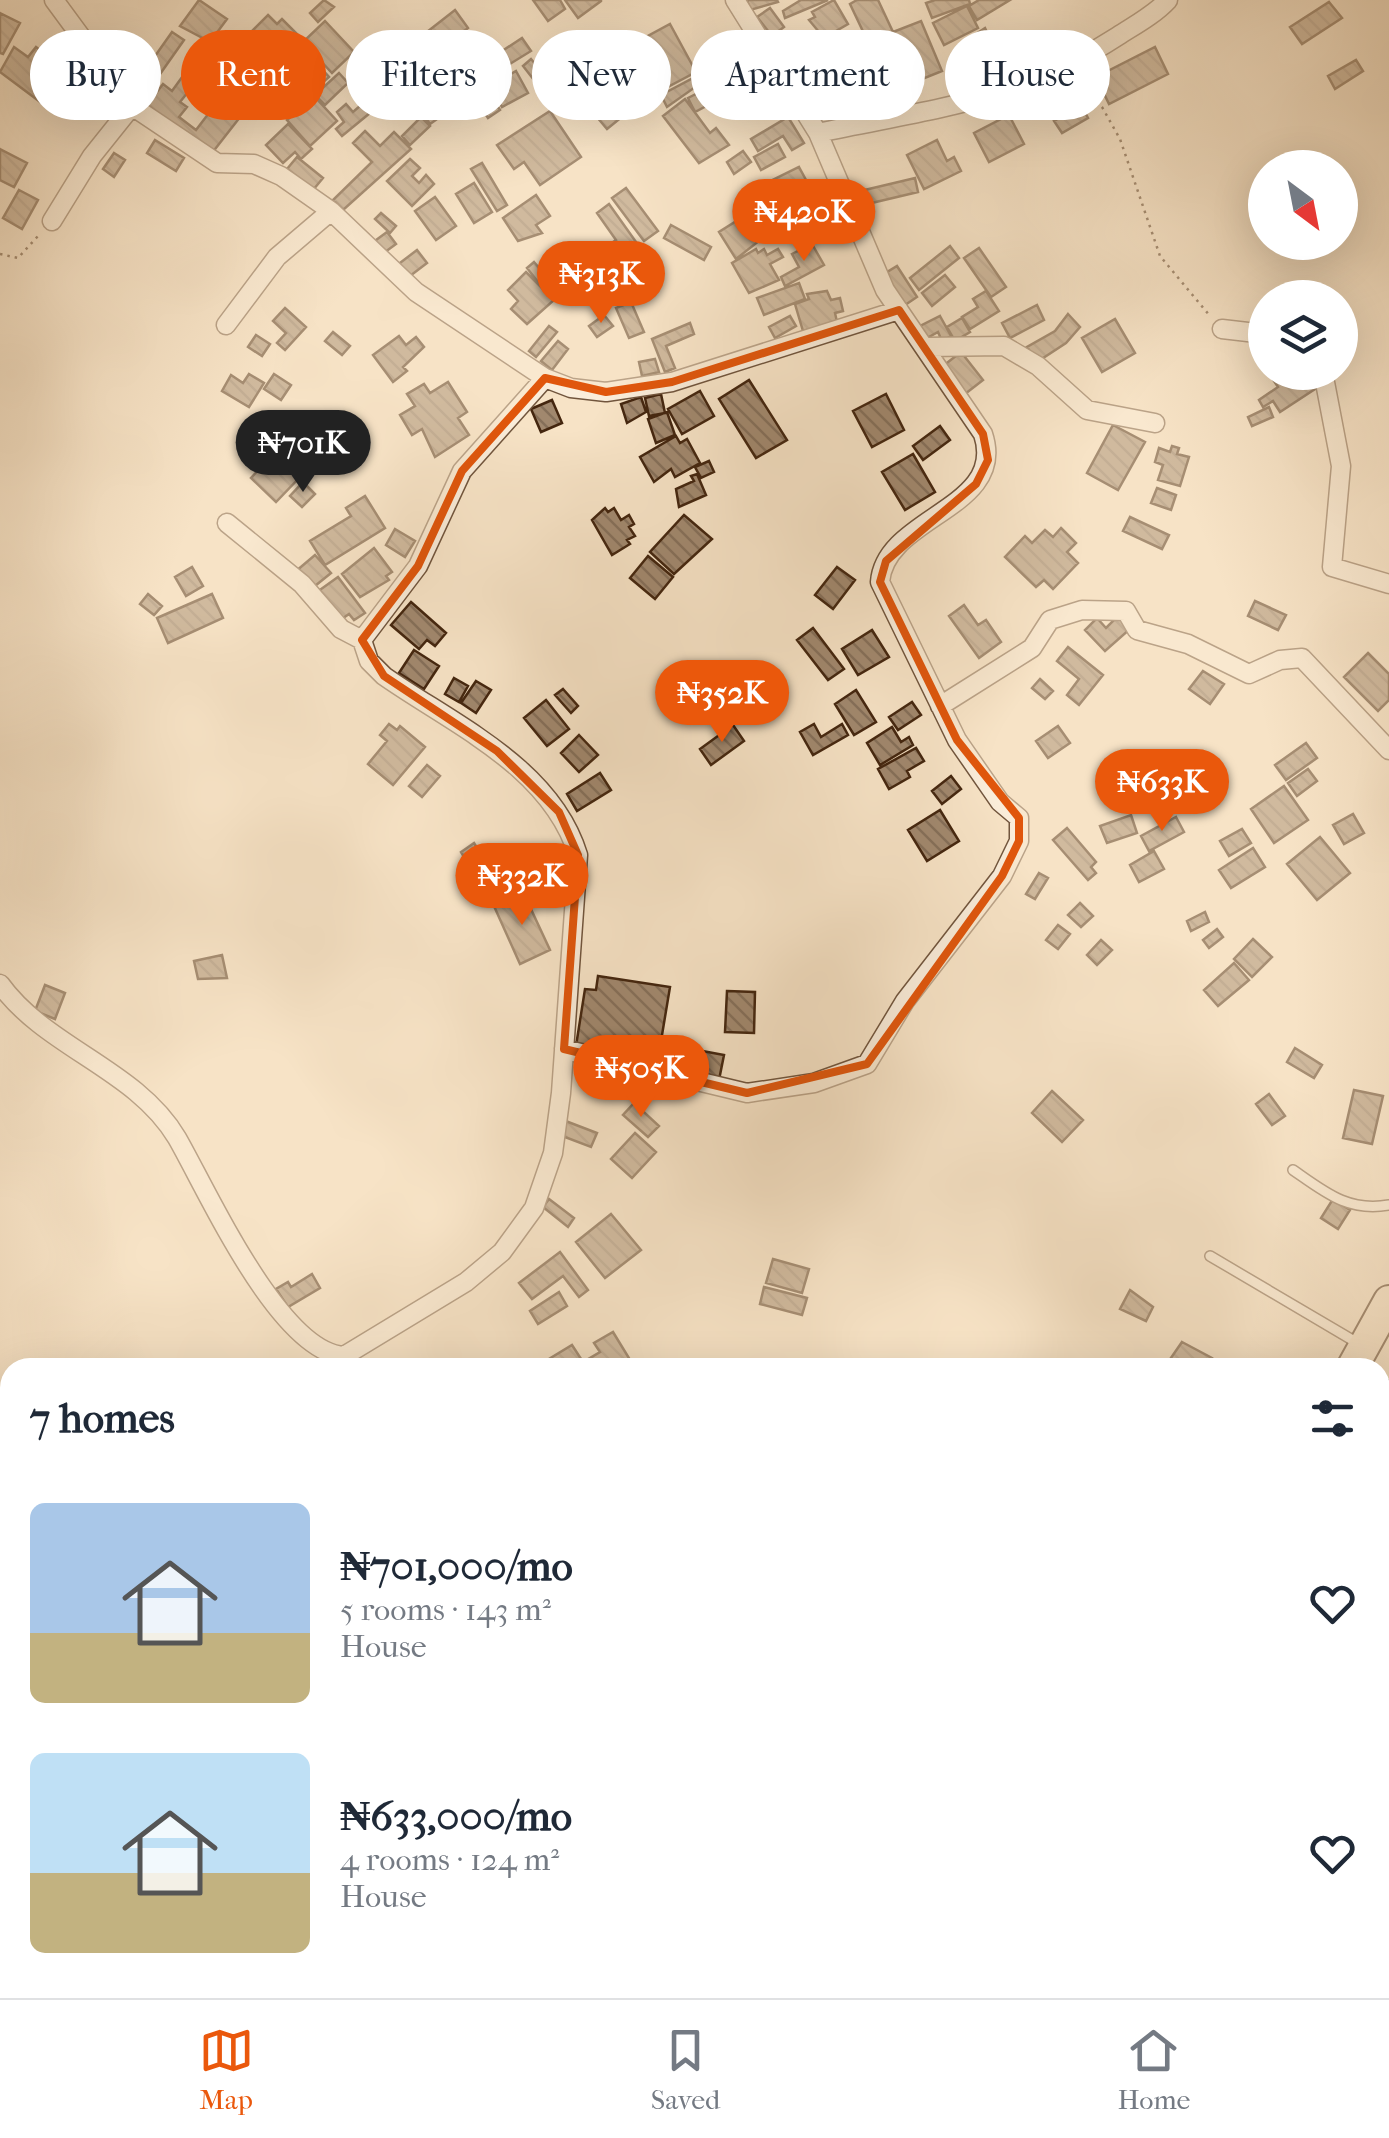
<!DOCTYPE html>
<html lang="en">
<head>
<meta charset="utf-8">
<style>
  :root { --surface:#fff; --page:#f2f2f3; --text:#1f2937; --muted:#747a83; --line:#e0e1e3; --accent:#ea580c }
  body { margin:0; font-family:"IM FELL French Canon",serif; background:var(--page); color:var(--text); height:100vh; display:flex; flex-direction:column; font-size:38px; white-space:nowrap }
  * { box-sizing:border-box; margin:0 }
  p { font-size:32px; color:var(--muted) }
  .icon { flex:none; width:55px; height:55px; fill:none; stroke:currentColor; stroke-width:2; stroke-linecap:round; stroke-linejoin:round }
  .map { position:relative; flex:1; overflow:hidden }
  .drawer { position:absolute; left:0px; top:1358px; width:1390px; height:642px; display:flex; flex-direction:column; background:var(--surface); border-radius:30px 30px 0 0; box-shadow:0 10px 40px #0002 }
  .drawer>* { flex:none }
  .top-card { position:absolute; left:30px; top:30px; width:1330px; height:90px; display:flex; gap:20px }
  .needle { width:65px; rotate:148deg }
  .fabs { position:absolute; left:1248px; top:150px; display:grid; gap:20px }
  .fabs a { display:grid; place-items:center; width:110px; height:110px; border-radius:50%; background:var(--surface); box-shadow:0 10px 40px #0002; font-size:50px }
  .price { position:absolute; translate:-50% -85px; padding:0 22px; border-radius:35px; background:var(--accent); color:#fff; font-size:32px; line-height:65px; filter:drop-shadow(0 2px 5px #0008) }
  .price::after { content:''; position:absolute; left:50%; top:60px; width:30px; height:22px; margin-left:-15px; background:inherit; clip-path:polygon(0 0,100% 0,50% 100%) }
  .price.active { background:#222; color:#fff }
  ul { padding:0; list-style:none }
  li { display:flex; align-items:center; gap:30px; height:250px; padding:0 30px }
  li span { display:grid; place-items:center; flex:none; width:280px; height:200px; border-radius:15px; color:#555 }
  li>.icon { margin-inline-start:auto }
  span .icon { width:120px; height:120px; fill:#fffc; stroke-width:1 }
  li b { font-size:42px }
  h2 { display:flex; justify-content:space-between; align-items:center; height:120px; padding:0 30px; font-size:42px }
  .pill { padding:0 35px; border-radius:45px; background:var(--surface); box-shadow:0 10px 40px #0002; font-size:35px; line-height:90px }
  .pill.active { background:var(--accent); color:#fff }
  .menu { display:flex; justify-content:space-around; align-items:center; height:140px; border-top:2px solid var(--line); background:var(--surface); font-size:28px; color:var(--muted) }
  .menu a { display:grid; justify-items:center; gap:5px }
  .menu .active { color:var(--accent) }
  .map>svg:first-child { display:block }
  .building { fill:url(#building-back-hatch); stroke:#44260f; stroke-width:2.5 }
  .lines { fill:none; stroke-linecap:round; stroke-linejoin:round }
  .service-casing { stroke:#71553d; stroke-width:12 }
  .minor-casing { stroke:#71553d; stroke-width:21 }
  .trunk-casing { stroke:#44260f; stroke-width:34 }
  .path { stroke:#44260f; stroke-width:2.5; stroke-dasharray:2.5 5; stroke-linecap:butt }
  .service { stroke:#faedda; stroke-width:9 }
  .minor { stroke:#faedda; stroke-width:18 }
  .trunk { stroke:#f7e3c6; stroke-width:30 }
  .marked { fill:none; stroke:#e0560c; stroke-width:8; stroke-linejoin:round }
</style>
</head>
<body>
<div class="map">
<svg width="1389" height="1998" viewBox="0 0 1389 1998">
  <defs>
    <pattern id="building-back-hatch" width="6" height="6" patternUnits="userSpaceOnUse" patternTransform="scale(2.5)"><rect width="6" height="6" fill="#a1886e"/><path d="M-1 5l2 2M0 0l6 6M5-1l2 2" fill="none" stroke="#856f59"/></pattern>
  </defs>
  <rect width="100%" height="100%" fill="#f7e3c6"/>
  <filter id="stains"><feTurbulence type="fractalNoise" baseFrequency=".002" numOctaves="4"/><feColorMatrix values="0 0 0 0 .2 0 0 0 0 .09 0 0 0 0 .02 0 0 0 .5 -.17"/></filter>
  <radialGradient id="worn" r=".72"><stop offset=".6" stop-color="#630" stop-opacity="0"/><stop offset="1" stop-color="#630" stop-opacity=".3"/></radialGradient>
  <path class="building" d="M199 0 227 19 210 42 180 26Z
    M324 0 334 7 318 22 310 13Z
    M533 0H560L565 9 548 21Z
    M565 0H601V1L578 18Z
    M747 0H777L778 2 750 10Z
    M801 0H828L785 18 783 11Z
    M834 0 848 24 824 38 809 20 815 17 812 12Z
    M857 0H878L893 32 869 44 850 4Z
    M935 0H969L970 4 932 18 926 3Z
    M979 0H1010L977 20 969 6Z
    M1329 2 1342 18 1302 44 1290 27Z
    M967 6 978 28 944 45 933 23Z
    M770 8 784 27 772 36 757 17Z
    M455 10 468 28 432 56 418 39Z
    M0 13 20 23 3 54 0 53Z
    M268 15 277 24 282 19 301 38 275 65 247 36Z
    M325 21 354 52 332 73 303 42Z
    M921 21 942 71 915 82 893 32Z
    M670 24 696 72 645 99 620 51Z
    M985 28 1008 77 999 83 995 76 982 84 959 45Z
    M172 32 184 40 146 94 134 86Z
    M522 38 531 51 505 67 496 55Z
    M206 39 229 57 197 99 188 92 180 102 187 107 179 117 196 130 222 96 244 112 212 153 147 105 163 84 172 91 193 62 208 73 217 61 199 48Z
    M300 45 329 77 312 92 283 60Z
    M14 47 28 57 36 47 48 56 44 62 59 73 43 104 0 72Z
    M1155 47 1168 74 1109 104 1096 77Z
    M531 59 543 73 534 80 523 66Z
    M1356 60 1363 71 1335 89 1328 76Z
    M516 71 528 93 502 107 490 86Z
    M339 73 348 83 325 105 315 95Z
    M697 76 701 83 667 107 661 95Z
    M1065 76 1088 118 1062 133 1054 121 1061 117 1045 88Z
    M716 84 723 97 695 112 688 98Z
    M486 88 500 110 488 118 473 95Z
    M618 88 634 107 607 129 591 110Z
    M457 89 464 100 430 124 410 96 421 90 432 106Z
    M314 96 337 121 310 146 287 120Z
    M368 99 376 108 342 136 336 129 344 122 337 112 346 104 353 112Z
    M685 99 710 133 716 128 729 145 699 163 663 116Z
    M550 111 581 157 540 185 524 162 514 169 497 145Z
    M1009 115 1024 144 989 162 974 133Z
    M421 117 430 126 410 145 402 136Z
    M788 117 804 143 792 150 783 136 758 151 751 139Z
    M288 124 312 149 301 159 295 152 283 163 266 145Z
    M365 131 380 146 394 132 411 149 343 210 333 200 372 162 353 143Z
    M155 140 184 158 176 171 147 153Z
    M937 140 947 161 954 157 961 171 924 189 907 155Z
    M778 144 785 157 761 170 754 157Z
    M0 149 27 163 14 187 0 180Z
    M743 151 751 162 734 174 727 162Z
    M114 153 125 160 114 177 103 169Z
    M297 157 323 178 313 190 287 169Z
    M410 159 420 168 412 176 419 183 426 175 434 184 412 206 387 181Z
    M482 163 507 205 497 211 471 169Z
    M799 167 806 180 750 207 744 194Z
    M915 178 918 192 855 207 852 193Z
    M474 183 492 212 474 223 456 194Z
    M626 188 658 231 644 241 612 198Z
    M19 190 38 200 22 229 3 218Z
    M814 194 824 209 793 229 783 214Z
    M536 195 550 216 536 225 542 233 518 241 503 218Z
    M435 197 456 226 436 240 415 211Z
    M609 204 636 242 599 268 591 257 616 240 597 213Z
    M757 208 763 219 764 237 736 259 719 232Z
    M381 213 396 226 390 233 375 219Z
    M671 225 711 247 704 260 664 238Z
    M387 232 396 244 381 255 372 243Z
    M568 243 585 270 556 287 548 274 560 266 552 252Z
    M812 244 824 265 785 286 781 277 799 267 792 254Z
    M950 246 959 258 919 290 910 278Z
    M979 248 1006 287 991 297 964 258Z
    M756 249 758 253 764 249 767 255 778 249 783 257 770 264 779 280 749 293 732 263Z
    M417 250 427 263 406 279 396 266Z
    M534 262 546 276 538 282 527 268Z
    M897 266 917 297 905 305 884 274Z
    M526 272 554 300 527 324 511 309 518 301 508 290Z
    M945 275 955 287 932 306 922 293Z
    M799 283 805 299 764 315 757 298Z
    M827 291 831 300 840 298 843 311 835 313 837 322 803 331 795 304 809 299 807 294Z
    M986 291 999 311 970 329 962 317 978 307 973 299Z
    M631 302 644 332 629 338 616 308Z
    M1037 305 1044 320 1010 338 1002 323Z
    M285 308 306 327 285 350 277 343 286 333 273 321Z
    M1068 314 1080 327 1066 343 1037 362 1027 347 1055 331Z
    M604 315 613 326 597 337 589 326Z
    M790 316 796 326 775 338 769 327Z
    M940 316 951 336 942 341 938 332 927 338 920 326Z
    M962 318 970 332 955 341 947 327Z
    M1115 319 1135 353 1102 372 1082 338Z
    M690 323 694 334 666 346 675 368 665 372 652 339Z
    M549 326 557 332 536 357 529 351Z
    M333 332 350 346 342 355 325 341Z
    M256 335 270 344 262 356 248 347Z
    M399 336 406 345 416 337 424 347 403 367 407 371 393 382 373 355Z
    M558 341 568 349 552 370 541 361Z
    M961 352 983 380 965 394 943 366Z
    M655 359 659 372 642 376 639 362Z
    M1275 372H1309L1318 387 1280 412 1273 401 1263 407 1259 400 1278 387 1270 375Z
    M249 374 264 383 249 407 222 391 231 375 243 383Z
    M274 374 291 385 281 400 264 389Z
    M749 380 787 440 756 458 719 399Z
    M448 382 467 412 458 418 469 435 435 457 422 429 412 435 400 415 415 406 407 394 424 384 430 393Z
    M700 391 714 416 682 434 668 409Z
    M661 394 665 413 649 416 645 398Z
    M886 394 904 430 872 447 853 411Z
    M641 397 646 412 627 423 621 404Z
    M552 400 562 423 541 432 531 409Z
    M1269 407 1273 417 1252 426 1248 417Z
    M667 412 675 435 656 443 648 419Z
    M1113 425 1145 442 1118 490 1087 473Z
    M940 426 950 440 923 460 913 446Z
    M676 436 680 443 687 439 700 463 675 477 671 469 654 482 640 457Z
    M1172 446 1179 448 1177 454 1189 457 1180 486 1158 480 1163 465 1155 462 1159 448 1170 452Z
    M273 454 299 478 276 502 251 478Z
    M913 454 935 492 905 510 882 472Z
    M709 461 714 472 701 478 695 467Z
    M697 474 706 495 679 507 676 489 694 481 691 476Z
    M303 482 315 494 302 507 290 496Z
    M1157 488 1176 495 1171 510 1151 503Z
    M365 496 385 528 325 565 310 541 351 516 346 508Z
    M605 508 608 512 614 508 621 520 629 515 634 524 629 527 635 536 627 540 630 544 612 555 592 520Z
    M684 515 712 539 674 574 650 552Z
    M1130 517 1169 535 1162 549 1123 531Z
    M1061 528 1076 543 1067 552 1078 563 1053 589 1044 580 1036 587 1005 557 1025 536 1032 543 1045 530 1053 537Z
    M395 529 415 541 405 557 386 545Z
    M374 548 392 572 386 576 389 580 360 597 342 574Z
    M315 555 331 573 310 590 295 572Z
    M648 556 673 577 655 599 630 578Z
    M192 567 203 586 186 596 175 577Z
    M837 567 855 580 833 609 815 595Z
    M338 577 365 613 354 620 349 614 339 621 317 592Z
    M148 594 162 606 154 615 140 604Z
    M212 594 223 618 168 643 157 618Z
    M1255 601 1286 615 1278 630 1248 616Z
    M411 602 446 633 435 646 427 640 419 649 391 625Z
    M964 605 978 625 986 620 1001 642 979 658 949 616Z
    M1118 616 1130 629 1105 651 1085 630 1097 618 1106 628Z
    M813 628 844 669 828 680 797 640Z
    M872 630 889 657 858 675 842 649Z
    M1068 647 1103 675 1079 705 1067 695 1079 679 1057 661Z
    M414 650 439 666 424 689 399 673Z
    M1368 653 1389 674V700L1378 711 1344 677Z
    M1203 671 1224 684 1210 704 1189 689Z
    M454 678 468 686 459 702 445 694Z
    M1040 679 1053 691 1045 699 1032 688Z
    M476 681 491 690 476 713 461 703Z
    M563 689 578 706 571 713 555 695Z
    M856 690 876 722 854 735 835 704Z
    M546 700 569 729 547 746 524 718Z
    M912 702 921 715 898 730 889 717Z
    M389 724 397 730 400 726 425 747 393 785 368 764 387 741 380 735Z
    M814 724 821 737 842 724 848 735 813 755 800 732Z
    M733 725 744 741 711 765 700 749Z
    M1058 726 1070 743 1048 758 1036 741Z
    M892 727 901 742 909 737 913 745 880 765 867 743Z
    M579 735 598 755 579 772 561 753Z
    M1306 743 1317 758 1286 780 1275 765Z
    M916 748 924 761 907 771 910 777 889 789 878 769Z
    M427 765 440 776 422 797 409 786Z
    M1308 769 1317 781 1297 796 1288 783Z
    M600 773 611 790 577 811 567 794Z
    M951 776 961 789 942 804 932 791Z
    M1284 786 1308 820 1274 843 1251 809Z
    M940 810 959 841 927 861 908 830Z
    M1353 814 1364 833 1344 844 1333 825Z
    M1131 815 1137 833 1107 843 1100 826Z
    M1176 817 1184 832 1149 851 1141 836Z
    M1067 828 1096 862 1091 867 1096 873 1088 880 1053 840Z
    M1242 829 1251 843 1229 856 1220 841Z
    M1320 837 1350 873 1317 900 1287 864Z
    M474 843 501 887 487 895 461 852Z
    M1253 848 1265 867 1231 888 1219 870Z
    M1154 851 1164 869 1139 882 1130 865Z
    M1039 873 1048 878 1035 899 1026 894Z
    M523 892 550 950 520 964 494 906Z
    M1080 903 1093 916 1081 927 1068 915Z
    M1205 912 1209 922 1191 931 1187 921Z
    M1058 925 1070 934 1058 949 1046 940Z
    M1217 929 1223 937 1209 948 1203 940Z
    M1253 939 1272 957 1252 977 1234 959Z
    M1101 940 1112 950 1097 965 1087 955Z
    M222 955 227 978 198 979 194 961Z
    M1234 963 1249 980 1218 1006 1204 990Z
    M598 976 670 987 658 1059 576 1046 585 989 596 990Z
    M45 985 65 993 55 1019 35 1011Z
    M727 991 755 992 754 1033 725 1032Z
    M1295 1048 1322 1065 1314 1078 1287 1062Z
    M697 1050 724 1055 719 1080 692 1075Z
    M1354 1090 1383 1096 1372 1144 1343 1138Z
    M1052 1091 1083 1120 1062 1142 1032 1113Z
    M1269 1094 1285 1116 1272 1125 1256 1104Z
    M634 1103 659 1126 648 1137 623 1115Z
    M563 1120 597 1133 591 1147 557 1134Z
    M635 1133 656 1152 632 1178 611 1159Z
    M549 1199 574 1218 568 1227 543 1207Z
    M1333 1199 1350 1210 1338 1229 1321 1218Z
    M611 1214 641 1250 605 1278 576 1242Z
    M560 1252 588 1290 579 1297 563 1276 532 1299 519 1283Z
    M773 1259 809 1269 802 1293 766 1283Z
    M312 1274 320 1288 288 1307 276 1289 288 1282 291 1287Z
    M764 1287 807 1298 802 1315 760 1304Z
    M1130 1290 1153 1307 1146 1321 1120 1309Z
    M559 1292 567 1306 538 1324 530 1311Z
    M613 1332 635 1368H554L549 1359 572 1345 583 1362 600 1352 594 1343Z
    M1182 1342 1212 1358 1207 1368H1164Z
    M1233 1990H1272L1268 1998H1230Z"/>
  <g class="lines">
    <g class="service-casing">
      <path id="service" d="M1293 1170C1326 1193 1348 1212 1389 1205
        M1210 1256 1361 1345
        M1380 1624 1389 1626"/>
    </g>
    <g class="minor-casing">
      <path id="minor" d="M54 0 132 106 217 163 254 164 281 176 331 211 416 292 545 378 571 388 606 392 672 382 899 310
        M818 133C934 108 1015 103 1118 36 1135 25 1154 15 1168 0
        M52 221 92 156 132 106
        M226 325 277 257 331 211
        M1222 329 1265 334
        M926 347 1004 346 1038 366 1087 410 1155 423
        M1323 372 1341 466 1332 567 1389 584
        M227 523 302 584 341 629 362 640
        M940 706 1032 648 1050 620 1082 610 1126 611 1137 630 1188 644 1249 674 1280 660 1302 658 1389 750
        M0 984C46 1048 136 1069 177 1138 207 1190 279 1352 344 1356L466 1282 502 1252 534 1208 553 1153 561 1093 578 855C551 767 454 725 384 676L369 661 362 640 418 566 462 471 545 378
        M564 1049 747 1093 814 1083 867 1064 905 1001 1002 876 1019 841V818L1000 802 957 740 880 582C885 516 1008 509 983 434L885 290 818 133 735 0
        M0 1742 10 1753
        M10 1806 3 1827 10 1881
        M1380 1829 1389 1837"/>
    </g>
    <g class="trunk-casing">
      <path id="trunk" d="M1352 1368 1389 1301
        M1380 1412 1389 1396
        M1080 1998 1082 1990
        M1127 1998 1130 1990"/>
    </g>
    <path class="path" d="M1074 82 1102 107 1120 139 1160 256 1210 316
      M0 254 18 258 38 236"/>
    <use href="#service" class="service"/>
    <use href="#minor" class="minor"/>
    <use href="#trunk" class="trunk"/>
  </g>
  <path d="M0 0H1389V1998H0ZM899 310 983 434 988 460 976 484 886 561 880 582 957 740 1019 818V841L1002 876 867 1064 747 1093 564 1049 578 855 559 812 497 751 384 676 362 640 418 566 462 471 545 378 606 392 672 382Z" fill="#f7e3c6" fill-opacity=".55" fill-rule="evenodd"/>
  <path class="marked" d="M899 310 983 434 988 460 976 484 886 561 880 582 957 740 1019 818V841L1002 876 867 1064 747 1093 564 1049 578 855 559 812 497 751 384 676 362 640 418 566 462 471 545 378 606 392 672 382Z"/>
  <rect width="100%" height="100%" filter="url(#stains)"/>
  <rect width="100%" height="100%" fill="url(#worn)"/>
</svg>
<div class="fabs">
<a><svg class="needle" viewBox="-14 -14 28 28"><path d="M0-13l5 13h-10z" fill="#e53935"/><path d="M0 13l5-13h-10z" fill="#747a83"/></svg></a>
<a><svg class="icon" aria-label="layers" viewBox="0 0 24 24"><path d="M12 4l9 5-9 5-9-5zM3 14l9 5 9-5"/></svg></a>
</div>
<b class="price" style="left:804px;top:264px">₦420K</b>
<b class="price" style="left:601px;top:326px">₦313K</b>
<b class="price active" style="left:303px;top:495px">₦701K</b>
<b class="price" style="left:722px;top:745px">₦352K</b>
<b class="price" style="left:1162px;top:834px">₦633K</b>
<b class="price" style="left:522px;top:928px">₦332K</b>
<b class="price" style="left:641px;top:1120px">₦505K</b>
<div class="top-card">
<a class="pill">Buy</a>
<a class="pill active">Rent</a>
<a class="pill">Filters</a>
<a class="pill">New</a>
<a class="pill">Apartment</a>
<a class="pill">House</a>
</div>
<section class="drawer">
<h2>7 homes<svg class="icon" aria-label="filters" viewBox="0 0 24 24"><path d="M4 7h16M4 17h16"/><circle cx="9" cy="7" r="2"/><circle cx="15" cy="17" r="2"/></svg></h2>
<ul>
<li><span style="background:linear-gradient(#a9c7e8 65%,#c2b280 0)"><svg class="icon" aria-label="home" viewBox="0 0 24 24"><path d="M3 11l9-7 9 7M6 9v11h12V9"/></svg></span><div><b>₦701,000/mo</b><p>5 rooms · 143 m²</p><p>House</p></div><svg class="icon" aria-label="heart" viewBox="0 0 24 24"><path d="M12 20l-8-8c-3-5 5-10 8-4 3-6 11-1 8 4z"/></svg></li>
<li><span style="background:linear-gradient(#bfe0f5 60%,#c2b280 0)"><svg class="icon" aria-label="home" viewBox="0 0 24 24"><path d="M3 11l9-7 9 7M6 9v11h12V9"/></svg></span><div><b>₦633,000/mo</b><p>4 rooms · 124 m²</p><p>House</p></div><svg class="icon" aria-label="heart" viewBox="0 0 24 24"><path d="M12 20l-8-8c-3-5 5-10 8-4 3-6 11-1 8 4z"/></svg></li>
</ul>
</section>
</div>
<nav class="menu">
<a class="active"><svg class="icon" aria-label="map" viewBox="0 0 24 24"><path d="M3 6l6-2 6 2 6-2v14l-6 2-6-2-6 2zM9 4v14M15 6v14"/></svg>Map</a>
<a><svg class="icon" aria-label="saved" viewBox="0 0 24 24"><path d="M7 4h10v16l-5-4-5 4z"/></svg>Saved</a>
<a><svg class="icon" aria-label="home" viewBox="0 0 24 24"><path d="M3 11l9-7 9 7M6 9v11h12V9"/></svg>Home</a>
</nav>
</body>
</html>
